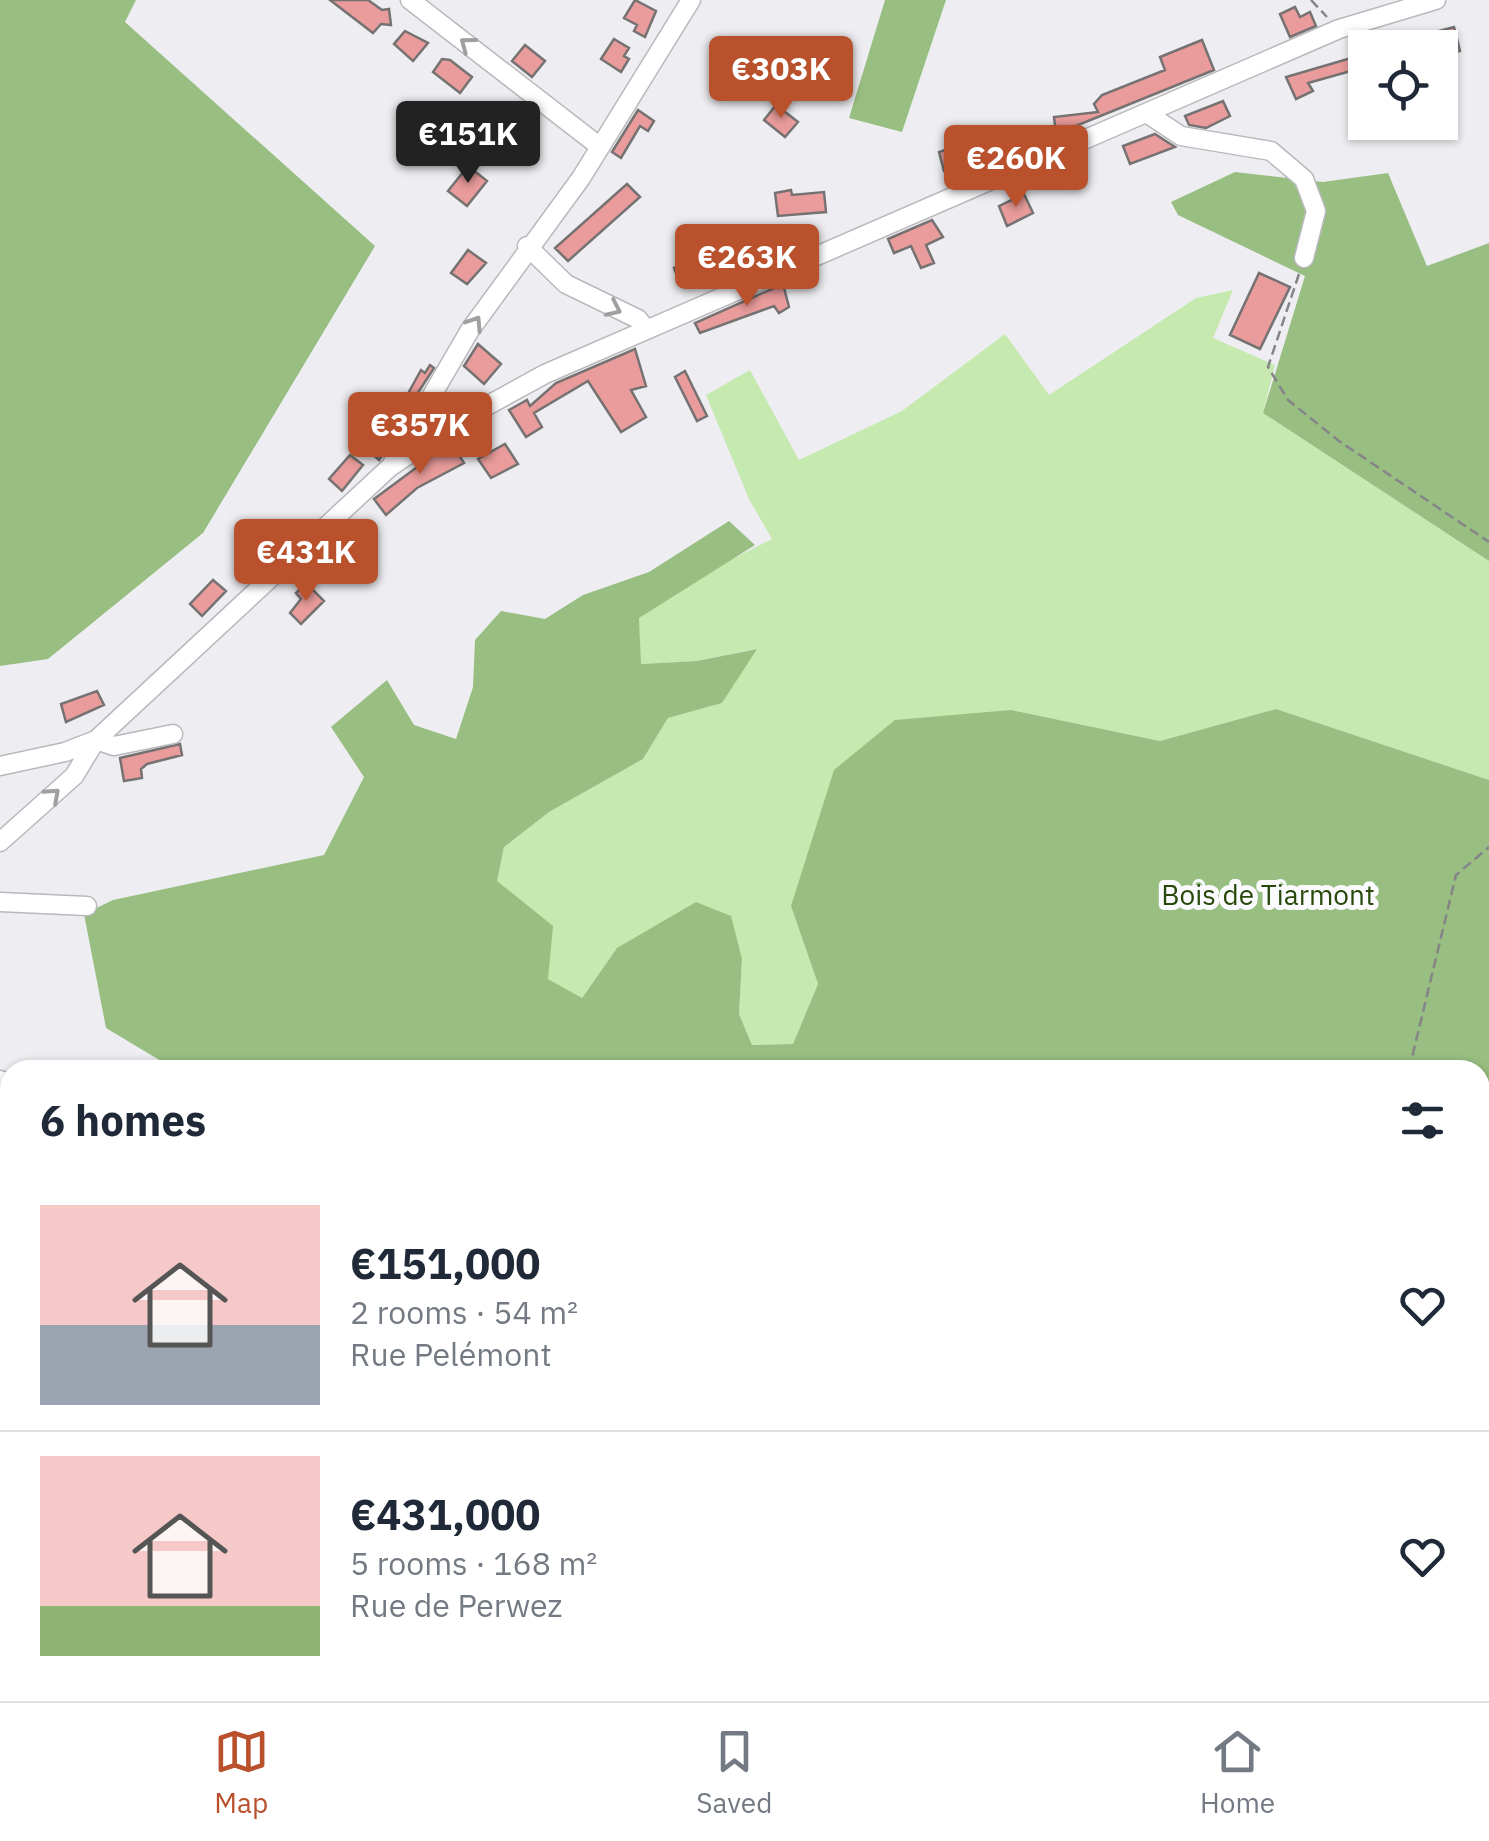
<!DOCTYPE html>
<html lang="en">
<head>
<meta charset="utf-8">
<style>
  :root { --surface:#fff; --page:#f6f6f7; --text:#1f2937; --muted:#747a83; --line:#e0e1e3; --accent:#b9512c }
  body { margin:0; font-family:"IBM Plex Sans",sans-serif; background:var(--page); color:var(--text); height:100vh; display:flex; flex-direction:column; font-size:38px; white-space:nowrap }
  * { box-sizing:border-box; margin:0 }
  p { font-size:32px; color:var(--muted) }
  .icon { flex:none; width:55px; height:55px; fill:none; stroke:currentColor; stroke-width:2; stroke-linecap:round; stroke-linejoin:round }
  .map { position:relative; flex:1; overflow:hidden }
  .panel { position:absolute; left:0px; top:1060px; width:1490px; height:642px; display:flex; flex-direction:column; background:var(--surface); border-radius:30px 30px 0 0; box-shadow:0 2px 8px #0004 }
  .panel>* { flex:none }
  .buttons { position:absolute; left:1348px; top:30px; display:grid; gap:20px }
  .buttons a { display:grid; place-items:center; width:110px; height:110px; border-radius:0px; background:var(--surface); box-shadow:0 2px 8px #0004; font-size:50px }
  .price { position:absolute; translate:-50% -85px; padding:0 22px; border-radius:10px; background:var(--accent); color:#fff; font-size:32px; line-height:65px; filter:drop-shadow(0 2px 5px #0008) }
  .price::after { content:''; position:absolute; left:50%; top:60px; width:30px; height:22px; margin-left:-15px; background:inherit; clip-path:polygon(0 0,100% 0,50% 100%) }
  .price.on { background:#222; color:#fff }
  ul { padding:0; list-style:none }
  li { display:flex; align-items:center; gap:30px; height:250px; padding:0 40px }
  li+li { border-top:2px solid var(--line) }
  li span { display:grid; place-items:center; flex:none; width:280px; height:200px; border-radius:0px; color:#555 }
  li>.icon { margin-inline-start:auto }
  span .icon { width:120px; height:120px; fill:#fffc; stroke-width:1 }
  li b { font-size:42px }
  h2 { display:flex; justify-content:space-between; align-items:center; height:120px; padding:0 40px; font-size:42px }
  .dock { display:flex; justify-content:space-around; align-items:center; height:140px; border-top:2px solid var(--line); background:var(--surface); font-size:28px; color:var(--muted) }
  .dock a { display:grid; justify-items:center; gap:5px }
  .dock .on { color:var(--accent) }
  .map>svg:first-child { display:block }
  .green { fill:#c5e9af }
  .forest { fill:#98be81 }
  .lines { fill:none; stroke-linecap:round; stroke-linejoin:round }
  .stream { stroke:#8addfd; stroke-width:5 }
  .building { fill:#e99c9b; stroke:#767272; stroke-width:2.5 }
  .minor-casing { stroke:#b9b9bd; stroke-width:21 }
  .path { stroke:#858588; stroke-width:2.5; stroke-dasharray:10 5; stroke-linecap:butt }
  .minor { stroke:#fff; stroke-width:18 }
  .oneway { stroke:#a0a0a1 }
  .labels { text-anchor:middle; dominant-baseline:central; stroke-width:10; stroke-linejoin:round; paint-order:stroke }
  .park-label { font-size:28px; fill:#284909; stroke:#fbfbff }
</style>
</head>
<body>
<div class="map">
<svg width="1489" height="1701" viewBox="0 0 1489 1701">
  <rect width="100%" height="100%" fill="#eeeef2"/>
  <path class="green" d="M1233 290 1213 338 1275 365 1263 413 1489 561V780L1276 709 1160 741 1011 710 791 906 818 984 793 1044 752 1045 739 1014 742 959 617 948 581 999 548 979 497 881 504 847 549 812 643 759 668 718 722 703 755 649 697 661 640 664 639 618 709 571 772 539 749 499 706 395 750 370 799 460 902 411 1005 334 1049 395 1196 298Z
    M0 1379 10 1384V1692L90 1693 89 1701H0Z
    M1480 1436 1489 1440V1613L1480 1621Z
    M439 1693H583L571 1701H453Z
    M1203 1693H1426L1420 1701H1224Z"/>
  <path class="forest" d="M0 0H136L125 22 375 246 203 533 48 659 0 666Z
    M885 0H946L902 132 849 118Z
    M1235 172 1323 182 1388 173 1427 266 1489 243V561L1263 413 1305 276 1178 215 1171 202Z
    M729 521 755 545 639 618 641 664 697 661 757 649 722 703 668 718 643 759 549 812 504 847 497 881 553 926 548 979 582 998 617 948 696 902 731 916 742 959 739 1014 752 1045 793 1044 818 984 791 906 834 770 895 720 1011 710 1160 741 1276 709 1489 780V1440L1480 1436V1070H176L106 1028 84 914 113 900 324 855 364 777 331 727 387 680 414 725 456 739 473 687 475 640 501 611 545 619 583 595 649 572Z
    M1489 1614V1701H1420L1426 1693 1480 1692V1621Z
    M134 1693 439 1692 453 1701H121Z
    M583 1693 862 1692 872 1701H571Z
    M1203 1693 1224 1701H924L917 1693Z"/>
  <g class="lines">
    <path class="stream" d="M0 1140 10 1144
      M956 1692 968 1701"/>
  </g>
  <path class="building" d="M330 0H368L382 10 389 9 391 25 381 24 373 33Z
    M635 0 656 11 645 37 634 31 637 25 624 18Z
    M1295 7 1300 17 1310 12 1316 26 1290 37 1280 14Z
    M1454 27 1460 51 1440 57V48H1431L1428 34Z
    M405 31 428 43 413 61 394 44Z
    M614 39 629 48 624 56 629 59 621 72 601 59Z
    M1202 40 1214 70 1056 134 1054 117 1098 112 1094 104 1102 95 1165 70 1160 57Z
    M525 45 545 61 532 77 512 61Z
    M1365 54V67L1308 83 1313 91 1296 99 1286 77Z
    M442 59 450 60 472 77 460 93 433 72Z
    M1223 101 1230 116 1206 128 1189 125 1185 116Z
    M776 105 798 122 785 137 764 120Z
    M638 110 654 121 648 131 640 126 621 158 612 152Z
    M1155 134 1175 147 1130 164 1123 146Z
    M966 143 972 162 944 171 939 152Z
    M468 166 487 181 467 206 448 191Z
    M627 184 640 197 568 261 555 248Z
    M791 190 792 195 824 192 826 212 778 216 775 193Z
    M1024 194 1033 213 1007 226 999 206Z
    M932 220 943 237 926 245 934 263 921 268 911 246 894 253 888 239Z
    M758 228 766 245 735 258 728 242Z
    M468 250 486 263 467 284 451 273Z
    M699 257 707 274 681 286 674 268Z
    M1259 273 1290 287 1260 349 1230 335Z
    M783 284 789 307 779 313 774 306 700 333 695 323Z
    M478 344 501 364 484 384 464 366Z
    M635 349 646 386 631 390 646 417 621 432 588 381 534 413 542 427 526 437 509 410 527 400 530 406 556 383Z
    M430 365 434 368 382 448 385 451 379 460 365 447 372 440 368 436 392 415 395 417 421 370 425 373Z
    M685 371 707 416 697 421 675 377Z
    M451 442 464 463 417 488 386 515 374 499Z
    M505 444 518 464 491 478 478 459Z
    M350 455 363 465 342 491 329 479Z
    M282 521 294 531 278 552 259 536 270 524 275 528Z
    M213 580 226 591 202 616 190 604Z
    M306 583 324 601 301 624 290 613 301 599 296 593Z
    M97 691 104 705 66 722 61 704Z
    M180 744 182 755 147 764 141 769 142 778 124 781 120 758Z"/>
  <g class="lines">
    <g class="minor-casing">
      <path id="minor" d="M410 0 599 146
        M1148 114 1181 136 1271 151 1304 179 1316 211 1304 258
        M527 246 566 284 638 319 646 329
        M393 462 470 330 581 178 691 0
        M0 766 65 752 96 740 390 467 454 424 545 374 1339 29 1436 0
        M0 842 74 776 96 740 114 746 173 734
        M0 902 87 906
        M0 1080 10 1083
        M0 1377 10 1382
        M882 1692 893 1701"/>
    </g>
    <path class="path" d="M1311 0 1327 17
      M1299 274 1268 367 1288 400 1339 441 1489 542
      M1409 1070 1456 875 1489 847
      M1480 1226 1489 1233
      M1480 1540 1489 1545
      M340 1692 343 1701
      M613 1692 622 1701
      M1016 1692 1022 1701
      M92 1701V1692
      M163 1701 170 1692"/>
    <use href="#minor" class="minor"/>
  </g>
  <defs><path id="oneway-chevron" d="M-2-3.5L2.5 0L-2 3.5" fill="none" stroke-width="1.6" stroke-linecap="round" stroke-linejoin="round" transform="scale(2.5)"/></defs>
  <g class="oneway">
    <use href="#oneway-chevron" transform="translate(467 44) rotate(-143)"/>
    <use href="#oneway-chevron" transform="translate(614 309) rotate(25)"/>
    <use href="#oneway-chevron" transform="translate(475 323) rotate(-57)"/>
    <use href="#oneway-chevron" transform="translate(53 795) rotate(-42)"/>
  </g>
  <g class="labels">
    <g class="park-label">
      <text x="1268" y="894">Bois de Tiarmont</text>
    </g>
  </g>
</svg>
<div class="buttons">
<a><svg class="icon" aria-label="locate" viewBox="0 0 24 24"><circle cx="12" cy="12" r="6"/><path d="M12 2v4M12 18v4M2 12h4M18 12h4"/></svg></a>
</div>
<b class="price" style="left:781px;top:121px">€303K</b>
<b class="price on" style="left:468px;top:186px">€151K</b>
<b class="price" style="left:1016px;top:210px">€260K</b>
<b class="price" style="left:747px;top:309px">€263K</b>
<b class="price" style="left:420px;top:477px">€357K</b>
<b class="price" style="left:306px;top:604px">€431K</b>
<section class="panel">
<h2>6 homes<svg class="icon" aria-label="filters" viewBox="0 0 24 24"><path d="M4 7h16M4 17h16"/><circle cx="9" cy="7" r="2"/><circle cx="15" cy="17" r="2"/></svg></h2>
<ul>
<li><span style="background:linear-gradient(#f6c9c9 60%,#9aa5b1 0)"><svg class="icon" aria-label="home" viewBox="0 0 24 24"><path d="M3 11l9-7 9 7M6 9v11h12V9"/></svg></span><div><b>€151,000</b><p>2 rooms · 54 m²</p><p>Rue Pelémont</p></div><svg class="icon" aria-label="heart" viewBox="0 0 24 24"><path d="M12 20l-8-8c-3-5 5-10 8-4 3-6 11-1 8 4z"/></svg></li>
<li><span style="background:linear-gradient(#f6c9c9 75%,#8fb573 0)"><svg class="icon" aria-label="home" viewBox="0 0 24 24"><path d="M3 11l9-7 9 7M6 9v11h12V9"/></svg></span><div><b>€431,000</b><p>5 rooms · 168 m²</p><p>Rue de Perwez</p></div><svg class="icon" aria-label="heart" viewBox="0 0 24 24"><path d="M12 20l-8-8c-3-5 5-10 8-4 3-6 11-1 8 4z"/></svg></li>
</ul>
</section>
</div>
<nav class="dock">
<a class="on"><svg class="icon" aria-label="map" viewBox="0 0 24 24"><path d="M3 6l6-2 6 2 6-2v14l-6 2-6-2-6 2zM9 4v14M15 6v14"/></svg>Map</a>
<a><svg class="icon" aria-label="saved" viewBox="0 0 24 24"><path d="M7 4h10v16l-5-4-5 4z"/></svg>Saved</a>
<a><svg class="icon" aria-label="home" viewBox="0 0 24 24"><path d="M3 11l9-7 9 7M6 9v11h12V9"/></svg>Home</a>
</nav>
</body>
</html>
